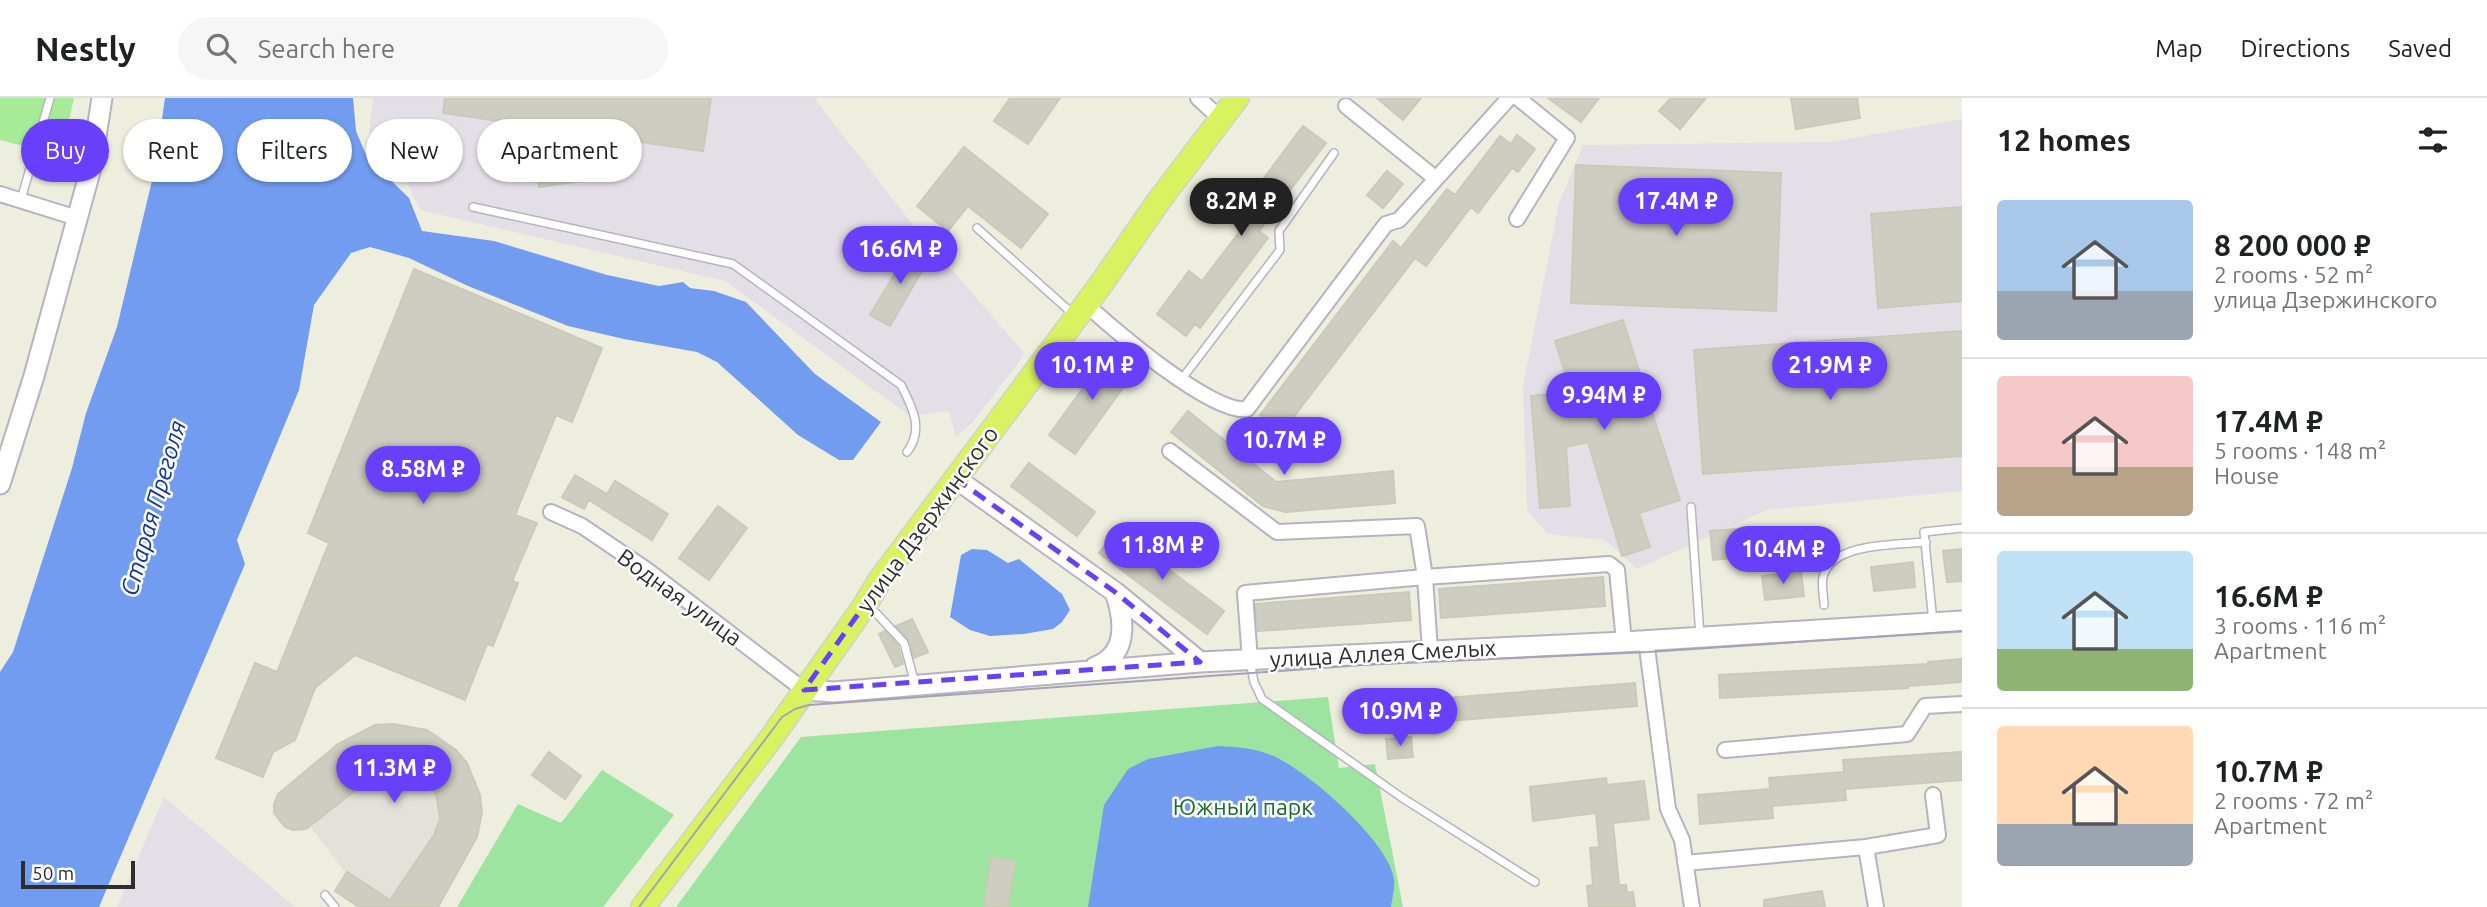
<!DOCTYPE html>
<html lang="en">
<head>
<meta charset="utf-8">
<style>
  :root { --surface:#fff; --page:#f6f6f6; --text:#202124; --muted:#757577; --line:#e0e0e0; --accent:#683ffb }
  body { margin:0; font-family:Ubuntu,sans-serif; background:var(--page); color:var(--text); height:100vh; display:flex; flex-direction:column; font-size:26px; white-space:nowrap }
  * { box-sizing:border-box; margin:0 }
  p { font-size:23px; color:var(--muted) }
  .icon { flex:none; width:38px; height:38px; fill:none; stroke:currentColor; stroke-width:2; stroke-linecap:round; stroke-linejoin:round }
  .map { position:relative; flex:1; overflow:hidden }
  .drawer { display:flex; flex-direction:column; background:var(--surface); width:525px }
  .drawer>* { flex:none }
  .top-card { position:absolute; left:21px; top:21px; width:665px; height:63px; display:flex; gap:14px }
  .scale { position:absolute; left:21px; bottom:18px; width:114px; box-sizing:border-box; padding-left:7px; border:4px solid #2d2d2d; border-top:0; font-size:19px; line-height:24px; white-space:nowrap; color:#2d2d2d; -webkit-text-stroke:5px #fff; paint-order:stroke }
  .price { position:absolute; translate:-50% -60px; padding:0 16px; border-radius:24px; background:var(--accent); color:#fff; font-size:23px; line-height:46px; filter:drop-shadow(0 2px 4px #0008) }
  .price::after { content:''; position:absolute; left:50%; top:42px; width:21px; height:16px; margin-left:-10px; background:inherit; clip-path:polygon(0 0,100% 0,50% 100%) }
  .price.active { background:#222; color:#fff }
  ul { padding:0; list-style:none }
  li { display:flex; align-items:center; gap:21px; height:175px; padding:0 35px }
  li+li { border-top:2px solid var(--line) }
  li span { display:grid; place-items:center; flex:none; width:196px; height:140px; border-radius:7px; color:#555 }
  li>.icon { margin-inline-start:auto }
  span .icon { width:84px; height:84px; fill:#fffc; stroke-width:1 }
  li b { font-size:30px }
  h2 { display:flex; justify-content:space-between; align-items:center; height:84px; padding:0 35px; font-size:30px }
  .chip { padding:0 24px; border-radius:32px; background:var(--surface); box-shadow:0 2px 5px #0004; font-size:24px; line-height:63px }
  .chip.active { background:var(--accent); color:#fff }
  header { display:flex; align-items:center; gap:42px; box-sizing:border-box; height:98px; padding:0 35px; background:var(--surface); border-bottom:2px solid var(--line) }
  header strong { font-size:33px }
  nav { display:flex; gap:38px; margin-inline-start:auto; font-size:24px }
  .search { width:490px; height:63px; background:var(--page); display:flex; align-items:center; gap:18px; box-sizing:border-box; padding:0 24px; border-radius:38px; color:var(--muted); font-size:26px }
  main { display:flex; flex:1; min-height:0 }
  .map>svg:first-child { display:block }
  .industrial { fill:#e4dfe7 }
  .green { fill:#9ce4a0 }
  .pitch { fill:#a6ec98 }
  .plaza { fill:#e2e2da }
  .water { fill:#729cf0 }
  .building { fill:#cdcdc1; stroke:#c9cab8; stroke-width:2 }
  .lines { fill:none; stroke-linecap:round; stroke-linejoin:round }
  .service-casing { stroke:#b6b3c0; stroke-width:10 }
  .minor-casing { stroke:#b6b3c0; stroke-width:18 }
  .secondary-casing { stroke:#b6b3c0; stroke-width:23 }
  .primary-casing { stroke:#d1d1d1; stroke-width:26 }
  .service { stroke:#fff; stroke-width:7 }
  .minor { stroke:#fff; stroke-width:14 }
  .secondary { stroke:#fff; stroke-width:19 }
  .primary { stroke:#d9f260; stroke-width:23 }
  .tram { stroke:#a7a1b7; stroke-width:2 }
  .marked { fill:none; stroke:#683ffb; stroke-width:5; stroke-dasharray:14 9; stroke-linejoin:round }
  .labels { text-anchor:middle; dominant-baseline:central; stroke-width:5; stroke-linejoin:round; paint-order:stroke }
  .street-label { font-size:23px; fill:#2d2d2d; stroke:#fff }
  .park-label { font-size:23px; fill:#1a6c2a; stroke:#fff }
  .water-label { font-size:24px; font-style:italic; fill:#0d32a0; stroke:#fff }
</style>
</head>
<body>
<header>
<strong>Nestly</strong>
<div class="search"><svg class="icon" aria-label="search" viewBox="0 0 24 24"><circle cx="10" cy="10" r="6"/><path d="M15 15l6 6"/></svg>Search here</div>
<nav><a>Map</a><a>Directions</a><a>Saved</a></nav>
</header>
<main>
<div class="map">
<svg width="1962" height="809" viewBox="0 0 1962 809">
  <rect width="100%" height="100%" fill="#eeeedf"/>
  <path class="industrial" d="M373 0H814L910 123 1025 256 973 324 956 339 949 313 910 318 725 183 420 112 392 54 369 35Z
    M1962 21V393L1767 412 1637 471 1605 442 1547 436 1527 412 1523 288 1559 105 1583 47 1830 44Z
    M164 699 295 809H117Z"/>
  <path class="green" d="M1328 599 1339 670 1375 666 1403 809H676L801 639Z
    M602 672 674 717 603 809H457L518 706 561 725Z"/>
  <path class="pitch" d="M0 0H74L61 58 0 42Z"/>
  <path class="plaza" d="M393 671 411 673 419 677 436 695 440 712 438 729 434 737 390 802 348 774 346 776 310 728 376 676Z"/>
  <path class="water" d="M165 0H353L356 33 367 59 409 100 422 133 494 143 607 177 659 188 683 184 690 190 714 193 746 204 815 276 881 324 853 362H839L798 337 717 264 697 254 624 241 568 228 468 188 409 160 370 149 351 155 314 207 299 292 237 442 245 466 99 809H0V574L13 554 72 370 86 315 117 229 155 70Z
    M972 451 987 452 1008 465 1019 461 1062 496 1070 512 1062 524 1053 531 1024 536 990 538 970 532 950 519 961 457Z
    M1218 648C1236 649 1254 650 1271 657 1305 670 1391 745 1394 782 1395 790 1392 801 1391 809H1088L1104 707 1128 671 1148 661Z"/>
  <path class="building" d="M445 0H711L703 53 443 15Z
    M1010 0H1060L1028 46 994 23Z
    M1377 0H1421L1403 22Z
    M1548 0H1599L1581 24Z
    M1671 0H1706L1680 31 1659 13Z
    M1791 0H1857L1860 20 1796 31Z
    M1303 28 1326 45 1259 133 1268 140 1200 230 1195 226 1186 238 1157 216 1189 173 1202 183 1247 124 1237 116Z
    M1517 37 1535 51 1518 74 1512 70 1478 115 1471 109 1426 168 1415 160 1282 334 1260 317 1393 143 1401 150 1447 91 1455 97 1500 38 1511 46Z
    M964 49 1048 116 1021 150 968 108 948 133 917 108Z
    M597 58 600 80 539 89 536 68Z
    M1576 67 1781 75 1776 213 1571 205Z
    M1387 73 1403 86 1383 110 1367 97Z
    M1962 109V203L1878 210 1871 116Z
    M911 148 930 159 890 228 870 217Z
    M414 171 602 250 572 324 556 317 515 417 537 425 512 483 518 485 493 548 487 546 465 602 355 557 315 590 295 642 273 654 263 679 216 660 255 565 277 574 329 445 308 435Z
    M1623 222 1680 402 1639 415 1650 449 1622 458 1588 344 1566 349 1570 408 1540 410 1531 298 1571 294 1555 243Z
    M1962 233V358L1703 376 1694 252Z
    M1110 253 1136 272 1075 356 1049 337Z
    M1188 313 1276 384 1393 373 1395 405 1285 414 1263 408 1171 334Z
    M1029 365 1095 414 1077 438 1011 388Z
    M575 377 607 396 615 383 668 416 652 442 589 402 584 411 562 399Z
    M718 408 747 430 709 482 679 460Z
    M1751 430 1753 458 1713 462 1710 433Z
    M1116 432 1224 513 1207 536 1099 455Z
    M1962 451V483L1947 484 1943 453Z
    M1913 464 1915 489 1874 493 1871 469Z
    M1801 473 1804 498 1765 502 1762 478Z
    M1603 479 1605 508 1441 520 1439 491Z
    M1409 494 1411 522 1258 533 1255 506Z
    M912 521 928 554 914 560 910 543 896 528Z
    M885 533 898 548 903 566 895 569 879 536Z
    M1962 561V584L1908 588V590L1720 600 1719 577 1928 566V564Z
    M1635 585 1637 608 1436 624 1434 601Z
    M393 626 427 632 456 652 467 665 480 697 482 715 477 739 438 809H359L335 793 347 774 390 802 434 737 440 721 436 695 419 677 411 673 393 671 376 676 306 731 293 732 285 729 274 715V706L278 696 338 646 375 627Z
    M1411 639 1413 659 1388 661 1386 641Z
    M549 654 581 678 565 701 532 677Z
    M1962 654V682L1845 691 1846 702 1772 708 1773 720 1700 726 1698 697 1770 691 1769 680 1844 674 1843 662Z
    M1606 680 1607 687 1644 683 1649 721 1613 725 1619 787H1626L1627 795 1633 794 1635 809H1589L1587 788 1593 787 1590 750 1599 749 1596 715 1533 723 1530 689Z
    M991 759 1015 763 1008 809H984Z
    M1822 793 1825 809H1764V802Z"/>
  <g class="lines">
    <g class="service-casing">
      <path id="service" d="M21 102 50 0
        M473 109 733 166 901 287C913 310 924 332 907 354
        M977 130 1073 216
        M1181 282 1280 152 1279 133 1334 55
        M1691 409 1700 538
        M1824 507C1824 499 1821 487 1823 479 1831 444 1897 447 1926 444
        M868 509 877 516 904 545 915 586
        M1933 524 1924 434 1962 430
        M1250 563 1254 584 1262 601 1401 699 1535 784
        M325 797 335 809"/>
    </g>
    <g class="minor-casing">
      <path id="minor" d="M1198 0 1221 21
        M1346 8 1435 80
        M0 96 77 120
        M1517 121 1567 40 1518 0
        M1085 205C1111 230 1213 317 1247 311L1386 126 1399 122 1509 0
        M1170 353 1277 434 1417 428 1425 479 1430 553
        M551 414 582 428 647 472 804 592
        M1646 542 1668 711 1682 742 1692 809
        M1250 562 1245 495 1425 479 1609 466 1617 472 1624 544
        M1725 652 1907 636 1925 608 1962 606
        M1866 749 1938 737 1933 697
        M1685 765 1866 749 1876 809"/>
    </g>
    <g class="secondary-casing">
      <path id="secondary" d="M955 380 1115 494 1200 564
        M0 386 34 278 91 70 102 0
        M1096 572 1095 569C1100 567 1106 564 1110 560 1128 544 1122 514 1115 494
        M804 592 834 594 1200 564 1624 544 1962 523"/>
    </g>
    <g class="primary-casing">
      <path id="primary" d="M643 809 772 639 865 507 880 482 1099 189 1158 104 1237 0"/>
    </g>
    <use href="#service" class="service"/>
    <use href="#minor" class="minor"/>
    <use href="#secondary" class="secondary"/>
    <use href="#primary" class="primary"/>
    <path class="tram" d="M639 809 782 619 795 611 809 607 1376 566 1648 554 1962 533"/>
  </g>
  <path class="marked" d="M955 380 1115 494 1200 564 804 592Z"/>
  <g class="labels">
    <g class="street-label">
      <text transform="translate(927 421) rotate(-54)">улица Дзержинского</text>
      <text transform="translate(680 499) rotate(36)">Водная улица</text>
      <text transform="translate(1383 555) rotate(-3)">улица Аллея Смелых</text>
    </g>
    <g class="park-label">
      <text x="1243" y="708">Южный парк</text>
    </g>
    <g class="water-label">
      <text transform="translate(153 410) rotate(-74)">Старая Преголя</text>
    </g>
  </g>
</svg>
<div class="scale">50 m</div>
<b class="price active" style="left:1241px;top:140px">8.2M ₽</b>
<b class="price" style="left:1676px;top:140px">17.4M ₽</b>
<b class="price" style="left:900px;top:188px">16.6M ₽</b>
<b class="price" style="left:1092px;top:304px">10.1M ₽</b>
<b class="price" style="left:1830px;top:304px">21.9M ₽</b>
<b class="price" style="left:1604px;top:334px">9.94M ₽</b>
<b class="price" style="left:1284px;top:379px">10.7M ₽</b>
<b class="price" style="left:423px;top:408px">8.58M ₽</b>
<b class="price" style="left:1162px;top:484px">11.8M ₽</b>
<b class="price" style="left:1783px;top:488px">10.4M ₽</b>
<b class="price" style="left:1400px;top:650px">10.9M ₽</b>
<b class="price" style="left:394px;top:707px">11.3M ₽</b>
<div class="top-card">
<a class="chip active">Buy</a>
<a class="chip">Rent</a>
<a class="chip">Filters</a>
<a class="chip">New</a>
<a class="chip">Apartment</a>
</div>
</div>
<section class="drawer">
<h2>12 homes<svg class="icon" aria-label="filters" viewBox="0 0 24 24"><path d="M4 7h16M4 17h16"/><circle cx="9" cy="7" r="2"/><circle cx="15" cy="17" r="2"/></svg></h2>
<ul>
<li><span style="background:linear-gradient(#a9c7e8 65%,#9aa5b1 0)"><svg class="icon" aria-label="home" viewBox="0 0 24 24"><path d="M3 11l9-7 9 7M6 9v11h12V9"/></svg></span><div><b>8 200 000 ₽</b><p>2 rooms · 52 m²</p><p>улица Дзержинского</p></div></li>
<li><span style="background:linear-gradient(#f6c9c9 65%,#b9a48a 0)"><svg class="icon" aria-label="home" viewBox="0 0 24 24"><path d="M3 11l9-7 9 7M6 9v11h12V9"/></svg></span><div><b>17.4M ₽</b><p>5 rooms · 148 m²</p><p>House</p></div></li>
<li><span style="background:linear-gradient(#bfe0f5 70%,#8fb573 0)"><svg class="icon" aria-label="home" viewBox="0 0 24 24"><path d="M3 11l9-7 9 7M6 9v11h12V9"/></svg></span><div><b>16.6M ₽</b><p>3 rooms · 116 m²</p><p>Apartment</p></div></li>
<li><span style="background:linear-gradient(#ffd9b3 70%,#9aa5b1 0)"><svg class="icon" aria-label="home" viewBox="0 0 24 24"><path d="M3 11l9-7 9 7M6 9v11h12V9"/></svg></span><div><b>10.7M ₽</b><p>2 rooms · 72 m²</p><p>Apartment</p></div></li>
</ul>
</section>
</main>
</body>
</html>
